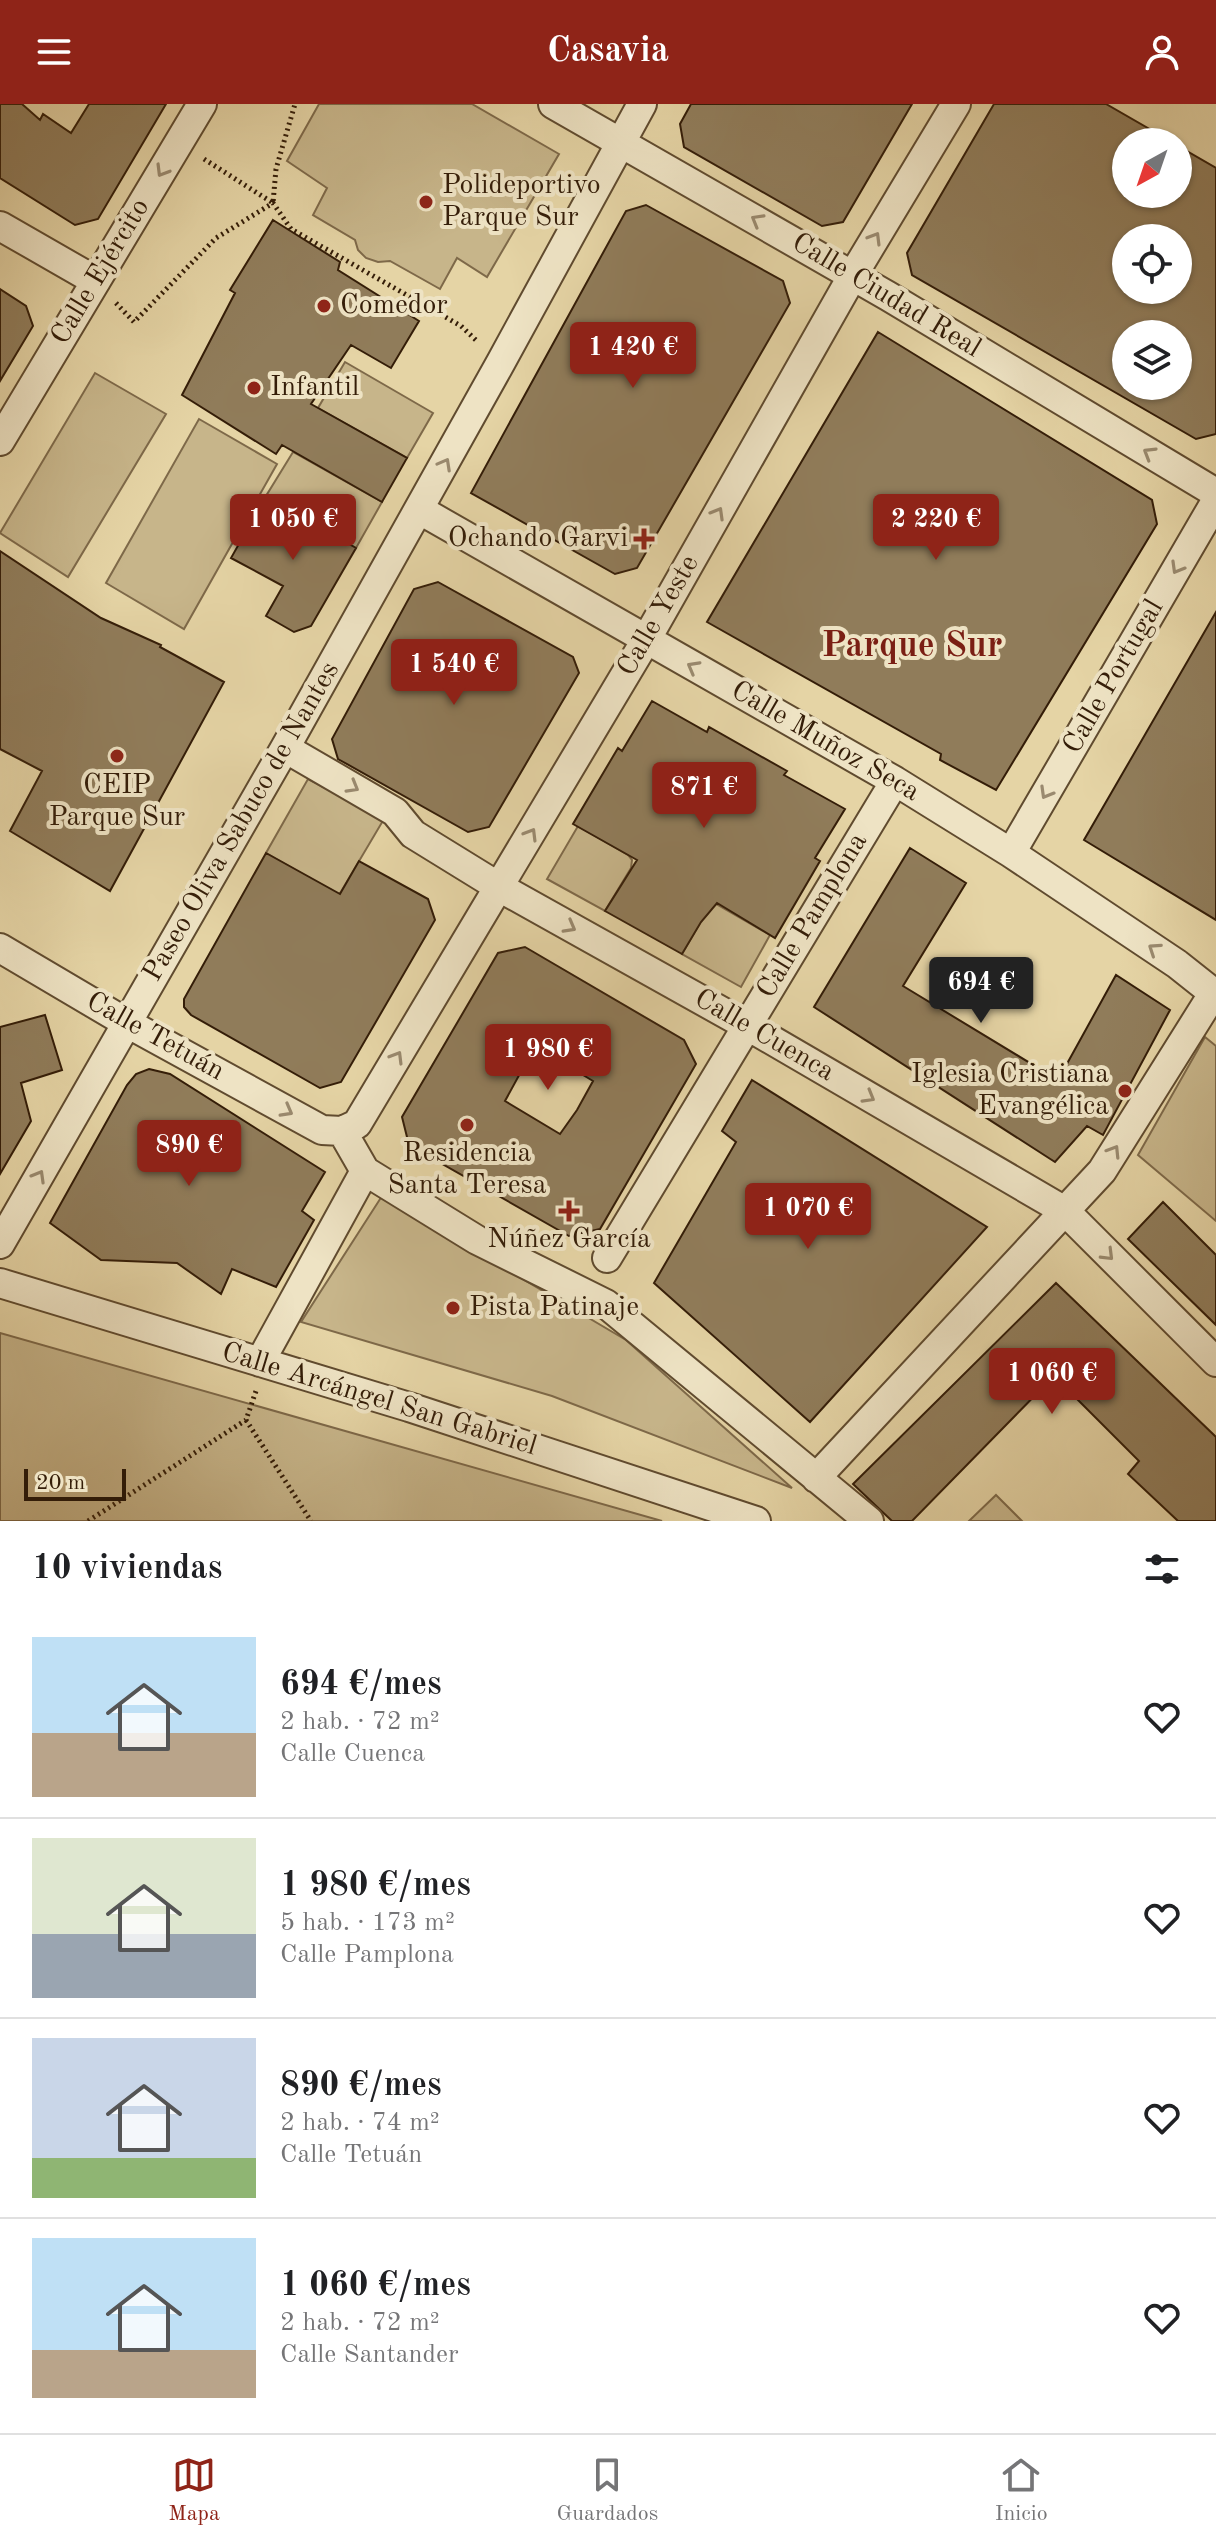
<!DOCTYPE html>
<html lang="es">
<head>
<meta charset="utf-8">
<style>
  :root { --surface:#fff; --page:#f2f2f2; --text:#202124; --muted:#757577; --line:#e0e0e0; --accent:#8f2418 }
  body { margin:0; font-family:"Old Standard TT",serif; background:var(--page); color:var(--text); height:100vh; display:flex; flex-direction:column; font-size:30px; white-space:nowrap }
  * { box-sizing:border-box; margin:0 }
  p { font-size:26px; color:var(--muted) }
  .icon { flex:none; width:44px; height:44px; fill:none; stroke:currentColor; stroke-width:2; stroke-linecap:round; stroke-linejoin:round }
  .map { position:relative; height:1417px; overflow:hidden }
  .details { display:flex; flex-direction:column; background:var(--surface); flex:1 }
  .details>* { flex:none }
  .needle { width:52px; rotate:220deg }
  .buttons { position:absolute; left:1112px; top:24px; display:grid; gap:16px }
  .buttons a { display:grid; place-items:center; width:80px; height:80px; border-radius:50%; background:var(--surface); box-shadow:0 2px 6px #0004; font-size:40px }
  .scale { position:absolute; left:24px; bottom:20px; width:102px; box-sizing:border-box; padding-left:8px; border:4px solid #341d08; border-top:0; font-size:22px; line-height:28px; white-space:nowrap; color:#341d08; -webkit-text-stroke:6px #eee3c4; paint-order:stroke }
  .price { position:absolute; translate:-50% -68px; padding:0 18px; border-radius:8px; background:var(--accent); color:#fff; font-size:26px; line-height:52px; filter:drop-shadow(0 2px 4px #0008) }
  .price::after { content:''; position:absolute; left:50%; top:48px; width:24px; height:18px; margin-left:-12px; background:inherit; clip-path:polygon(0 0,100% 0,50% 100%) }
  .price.selected { background:#222; color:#fff }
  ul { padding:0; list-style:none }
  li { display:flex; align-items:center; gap:24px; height:200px; padding:0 32px }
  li+li { border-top:2px solid var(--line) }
  li span { display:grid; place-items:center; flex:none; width:224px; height:160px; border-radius:0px; color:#555 }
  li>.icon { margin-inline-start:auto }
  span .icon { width:96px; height:96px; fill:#fffc; stroke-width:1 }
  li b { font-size:34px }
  h2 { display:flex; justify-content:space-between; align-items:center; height:96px; padding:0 32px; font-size:34px }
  header { display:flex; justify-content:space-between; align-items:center; height:104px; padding:0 32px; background:var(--accent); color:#fff; font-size:36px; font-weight:800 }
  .tabs { display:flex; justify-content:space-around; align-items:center; height:112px; border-top:2px solid var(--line); background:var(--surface); font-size:22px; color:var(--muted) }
  .tabs a { display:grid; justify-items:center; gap:4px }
  .tabs .selected { color:var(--accent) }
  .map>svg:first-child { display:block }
  .green { fill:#c7b58a; stroke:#7e6949; stroke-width:2 }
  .building { fill:#907c5a; stroke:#341d08; stroke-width:2; fill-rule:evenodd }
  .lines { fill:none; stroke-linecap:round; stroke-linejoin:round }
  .street-casing { stroke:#604b2f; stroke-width:32 }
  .path { stroke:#341d08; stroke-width:5; stroke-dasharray:2 4; stroke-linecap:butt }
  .street { stroke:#eee3c4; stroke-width:28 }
  .oneway { stroke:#9a8a6f }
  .poi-dot { fill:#8f2418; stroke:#eee3c4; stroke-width:3 }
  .labels { text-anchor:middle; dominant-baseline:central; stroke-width:8; stroke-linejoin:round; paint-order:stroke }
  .poi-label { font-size:28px; fill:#341d08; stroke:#eee3c4; text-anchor:start }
  .street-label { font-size:28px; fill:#341d08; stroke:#eee3c4 }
  .district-label { font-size:36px; font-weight:bold; fill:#7a1f14; stroke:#eee3c4 }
</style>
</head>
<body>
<header><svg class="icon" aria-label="menu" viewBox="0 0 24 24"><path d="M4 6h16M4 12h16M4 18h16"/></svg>Casavia<svg class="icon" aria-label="person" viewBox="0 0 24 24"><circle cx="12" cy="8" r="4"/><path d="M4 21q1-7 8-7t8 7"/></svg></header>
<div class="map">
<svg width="1216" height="1417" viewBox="0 0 1216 1417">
  <rect width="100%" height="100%" fill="#e5d4a5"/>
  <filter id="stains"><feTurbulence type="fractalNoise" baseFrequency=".0025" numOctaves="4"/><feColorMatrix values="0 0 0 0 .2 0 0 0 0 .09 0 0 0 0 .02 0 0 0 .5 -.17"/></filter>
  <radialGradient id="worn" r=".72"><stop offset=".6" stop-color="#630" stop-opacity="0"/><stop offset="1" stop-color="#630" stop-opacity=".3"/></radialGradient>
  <path class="green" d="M319 0H472L559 50 487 173 457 154 440 185 390 157 378 158 366 154 358 146 355 136 313 111 327 84 287 57Z
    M345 258 433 309 407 354 318 304Z
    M95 269 166 310 68 473 0 429Z
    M199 315 277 360 184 525 106 479Z
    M293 348 382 398 356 444 266 392Z
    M308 675 384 715 339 791 266 749Z
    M578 722 628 751 632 756 631 764 605 807 547 775Z
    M716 800 770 831 741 883 682 850 709 803Z
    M1205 933 1216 942V1117L1138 1051Z
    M382 1092 626 1236 792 1384 552 1292 301 1218Z
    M0 1229 662 1417H0Z
    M996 1391 1022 1417H969Z"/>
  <path class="building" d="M0 0H22L40 16 43 10 71 29 89 0H166L98 115 75 121 0 74Z
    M691 0H912L843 118 822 122 684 43 680 20Z
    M994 0H1106L1172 38H1126V90H1178V42L1216 64V330L1196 335 912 171 907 149ZM1126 134H1178V186H1126ZM1126 230H1178V282H1126Z
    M646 101 783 177 790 199 637 464 615 470 471 389 626 107Z
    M273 116 340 158 338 166 419 217 391 264 351 241 311 300 407 354 382 398 282 341 276 350 182 291 235 189 230 186Z
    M0 185 26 202 33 222 0 277Z
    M878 228 1152 396 1157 420 996 686 940 656 941 650 707 518Z
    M266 392 356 444 311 522 294 528 266 512 283 482 231 454Z
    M0 447 101 514 161 541 160 543 224 578 110 787 10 727 42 667 0 645Z
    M438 478 573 553 579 569 489 723 468 728 338 655 332 635 414 485Z
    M1216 508V816L1084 736Z
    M652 597 707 628 709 623 787 667 784 671 845 705 815 754 820 757 775 834 717 799 701 818 682 850 605 807 637 756 573 720 618 644 622 647Z
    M910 744 966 779 903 882 1058 976 1116 871 1170 906 1103 1031 1087 1022 1055 1058 814 903Z
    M266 749 340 790 359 757 428 795 435 816 341 978 320 984 191 911 184 903V895Z
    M525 843 684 936 696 960 600 1125 569 1132 409 1041 402 1013 498 849ZM535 942 593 977 577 1006 560 1030 505 997Z
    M45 911 62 966 21 979 31 1017 0 1070V923Z
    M149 965 170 970 325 1068 302 1107 314 1116 276 1183 232 1165 221 1190 177 1159 101 1156 50 1119 127 981 136 970Z
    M752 976 987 1123 810 1318 654 1179 736 1038 722 1027Z
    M1163 1098 1216 1151V1221L1128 1135Z
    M1056 1179 1216 1333V1417H1178L1128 1370 1139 1357 1054 1272 912 1417H892L853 1380Z"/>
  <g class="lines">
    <g class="street-casing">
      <path id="street" d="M553 0 888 192 1216 389
        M0 122 96 177
        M0 337 202 0
        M420 406 895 677 1011 749 1177 860 1216 891
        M285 644 395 708 413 730 499 783 746 921 1065 1107 1216 1258
        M1011 749 1216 397
        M0 844 127 919 322 1026 342 1027 357 1020 646 536 853 171 956 0
        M342 1027 365 1067 477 1136 606 1200 869 1417
        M0 1140 285 644 501 258 642 0
        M607 1154 895 677
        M0 1179 409 1303 756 1417
        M260 1258 365 1067
        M816 1374 1102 1067 1213 890"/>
    </g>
    <path class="path" d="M204 55 273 99 276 65 295 0
      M116 199 134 218 216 134 273 99 291 125 461 222 478 238
      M246 1316 311 1417
      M88 1417 246 1316 256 1287"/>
    <use href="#street" class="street"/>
  </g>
  <defs><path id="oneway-chevron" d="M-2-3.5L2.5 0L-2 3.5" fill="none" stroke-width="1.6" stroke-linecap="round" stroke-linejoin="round" transform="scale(2)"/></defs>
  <g class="oneway">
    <use href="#oneway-chevron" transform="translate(162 67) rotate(121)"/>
    <use href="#oneway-chevron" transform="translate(757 116) rotate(-150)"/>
    <use href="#oneway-chevron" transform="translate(875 134) rotate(-59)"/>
    <use href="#oneway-chevron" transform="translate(1149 349) rotate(-149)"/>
    <use href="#oneway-chevron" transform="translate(445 360) rotate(-61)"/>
    <use href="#oneway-chevron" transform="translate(718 409) rotate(-60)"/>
    <use href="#oneway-chevron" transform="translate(1177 464) rotate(120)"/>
    <use href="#oneway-chevron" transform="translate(693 563) rotate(-151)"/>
    <use href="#oneway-chevron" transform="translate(353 683) rotate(30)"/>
    <use href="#oneway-chevron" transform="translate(1046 689) rotate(120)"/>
    <use href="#oneway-chevron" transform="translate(531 730) rotate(-59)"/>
    <use href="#oneway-chevron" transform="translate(570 823) rotate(29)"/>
    <use href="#oneway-chevron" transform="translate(1154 845) rotate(-146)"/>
    <use href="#oneway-chevron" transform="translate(397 953) rotate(-59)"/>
    <use href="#oneway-chevron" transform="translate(869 993) rotate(30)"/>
    <use href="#oneway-chevron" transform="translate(287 1007) rotate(29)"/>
    <use href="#oneway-chevron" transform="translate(1114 1047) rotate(-58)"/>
    <use href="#oneway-chevron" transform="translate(39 1072) rotate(-60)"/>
    <use href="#oneway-chevron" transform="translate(1108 1151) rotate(45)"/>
  </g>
  <g class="poi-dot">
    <circle cx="426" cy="98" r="8"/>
    <circle cx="324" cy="202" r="8"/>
    <circle cx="254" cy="284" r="8"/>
    <path d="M640 423h8v8h8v8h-8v8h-8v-8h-8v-8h8z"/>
    <circle cx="117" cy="652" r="8"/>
    <circle cx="1125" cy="987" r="8"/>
    <circle cx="467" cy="1021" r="8"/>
    <path d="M565 1095h8v8h8v8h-8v8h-8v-8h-8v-8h8z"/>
    <circle cx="453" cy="1204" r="8"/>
  </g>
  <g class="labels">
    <g class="poi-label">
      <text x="442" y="82">Polideportivo<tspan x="442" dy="32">Parque Sur</tspan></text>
      <text x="340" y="202">Comedor</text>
      <text x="270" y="284">Infantil</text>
      <text x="628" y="435" text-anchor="end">Ochando Garvi</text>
      <text x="117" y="682" text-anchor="middle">CEIP<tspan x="117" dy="32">Parque Sur</tspan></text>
      <text x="1109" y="971" text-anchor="end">Iglesia Cristiana<tspan x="1109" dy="32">Evangélica</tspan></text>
      <text x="467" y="1050" text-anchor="middle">Residencia<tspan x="467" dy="32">Santa Teresa</tspan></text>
      <text x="569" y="1136" text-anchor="middle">Núñez García</text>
      <text x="469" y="1204">Pista Patinaje</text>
    </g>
    <g class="street-label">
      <text transform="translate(101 168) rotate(-59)">Calle Ejército</text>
      <text transform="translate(886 192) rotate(31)">Calle Ciudad Real</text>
      <text transform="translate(659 512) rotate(-60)">Calle Yeste</text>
      <text transform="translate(1114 573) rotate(-60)">Calle Portugal</text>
      <text transform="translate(825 638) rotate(30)">Calle Muñoz Seca</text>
      <text transform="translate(242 718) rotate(-60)">Paseo Oliva Sabuco de Nantes</text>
      <text transform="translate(813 812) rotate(-59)">Calle Pamplona</text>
      <text transform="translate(764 932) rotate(30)">Calle Cuenca</text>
      <text transform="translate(155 933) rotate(29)">Calle Tetuán</text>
      <text transform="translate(379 1296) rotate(17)">Calle Arcángel San Gabriel</text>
    </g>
    <g class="district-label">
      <text x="912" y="543">Parque Sur</text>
    </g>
  </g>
  <rect width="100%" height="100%" filter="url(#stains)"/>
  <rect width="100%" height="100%" fill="url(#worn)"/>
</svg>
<div class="buttons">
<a><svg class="needle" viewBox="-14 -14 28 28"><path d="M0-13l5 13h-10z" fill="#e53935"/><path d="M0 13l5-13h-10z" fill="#757577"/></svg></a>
<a><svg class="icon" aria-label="locate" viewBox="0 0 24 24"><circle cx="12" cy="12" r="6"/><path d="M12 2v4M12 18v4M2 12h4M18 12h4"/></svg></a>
<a><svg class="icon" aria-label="layers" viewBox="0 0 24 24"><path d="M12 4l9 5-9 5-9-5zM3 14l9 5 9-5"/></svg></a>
</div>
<div class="scale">20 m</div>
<b class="price" style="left:633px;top:286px">1 420 €</b>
<b class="price" style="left:293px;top:458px">1 050 €</b>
<b class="price" style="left:936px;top:458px">2 220 €</b>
<b class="price" style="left:454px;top:603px">1 540 €</b>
<b class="price" style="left:704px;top:726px">871 €</b>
<b class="price selected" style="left:981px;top:921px">694 €</b>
<b class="price" style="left:548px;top:988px">1 980 €</b>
<b class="price" style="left:189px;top:1084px">890 €</b>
<b class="price" style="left:808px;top:1147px">1 070 €</b>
<b class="price" style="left:1052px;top:1312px">1 060 €</b>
</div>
<section class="details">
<h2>10 viviendas<svg class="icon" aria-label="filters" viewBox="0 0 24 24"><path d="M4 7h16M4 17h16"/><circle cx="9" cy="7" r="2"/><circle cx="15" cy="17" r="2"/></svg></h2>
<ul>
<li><span style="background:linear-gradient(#bfe0f5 60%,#b9a48a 0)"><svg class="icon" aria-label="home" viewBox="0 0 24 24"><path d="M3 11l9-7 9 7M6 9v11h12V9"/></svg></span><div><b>694 €/mes</b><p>2 hab. · 72 m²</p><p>Calle Cuenca</p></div><svg class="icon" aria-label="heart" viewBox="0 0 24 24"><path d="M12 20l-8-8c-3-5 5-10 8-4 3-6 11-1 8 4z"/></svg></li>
<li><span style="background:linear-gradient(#dfe7d0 60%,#9aa5b1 0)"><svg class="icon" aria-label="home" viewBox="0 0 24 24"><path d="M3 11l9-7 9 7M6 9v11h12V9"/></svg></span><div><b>1 980 €/mes</b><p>5 hab. · 173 m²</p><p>Calle Pamplona</p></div><svg class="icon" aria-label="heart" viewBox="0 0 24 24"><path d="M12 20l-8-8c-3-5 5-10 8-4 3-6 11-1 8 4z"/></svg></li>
<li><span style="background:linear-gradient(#c9d6e8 75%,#8fb573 0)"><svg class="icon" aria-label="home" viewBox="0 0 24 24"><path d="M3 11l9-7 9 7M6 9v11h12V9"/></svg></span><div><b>890 €/mes</b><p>2 hab. · 74 m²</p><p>Calle Tetuán</p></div><svg class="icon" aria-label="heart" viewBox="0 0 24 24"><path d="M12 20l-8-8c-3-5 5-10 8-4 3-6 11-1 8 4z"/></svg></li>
<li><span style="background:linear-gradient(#bfe0f5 70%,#b9a48a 0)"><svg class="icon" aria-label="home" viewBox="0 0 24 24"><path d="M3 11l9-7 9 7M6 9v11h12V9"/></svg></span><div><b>1 060 €/mes</b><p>2 hab. · 72 m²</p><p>Calle Santander</p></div><svg class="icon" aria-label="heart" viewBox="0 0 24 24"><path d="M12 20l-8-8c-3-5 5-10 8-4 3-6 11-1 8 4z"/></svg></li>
</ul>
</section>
<nav class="tabs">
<a class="selected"><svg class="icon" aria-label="map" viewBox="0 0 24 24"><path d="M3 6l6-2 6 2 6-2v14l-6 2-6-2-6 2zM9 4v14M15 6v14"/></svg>Mapa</a>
<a><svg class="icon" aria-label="saved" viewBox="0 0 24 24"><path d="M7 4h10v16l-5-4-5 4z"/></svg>Guardados</a>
<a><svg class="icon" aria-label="home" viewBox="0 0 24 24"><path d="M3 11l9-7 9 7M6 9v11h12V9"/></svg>Inicio</a>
</nav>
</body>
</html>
